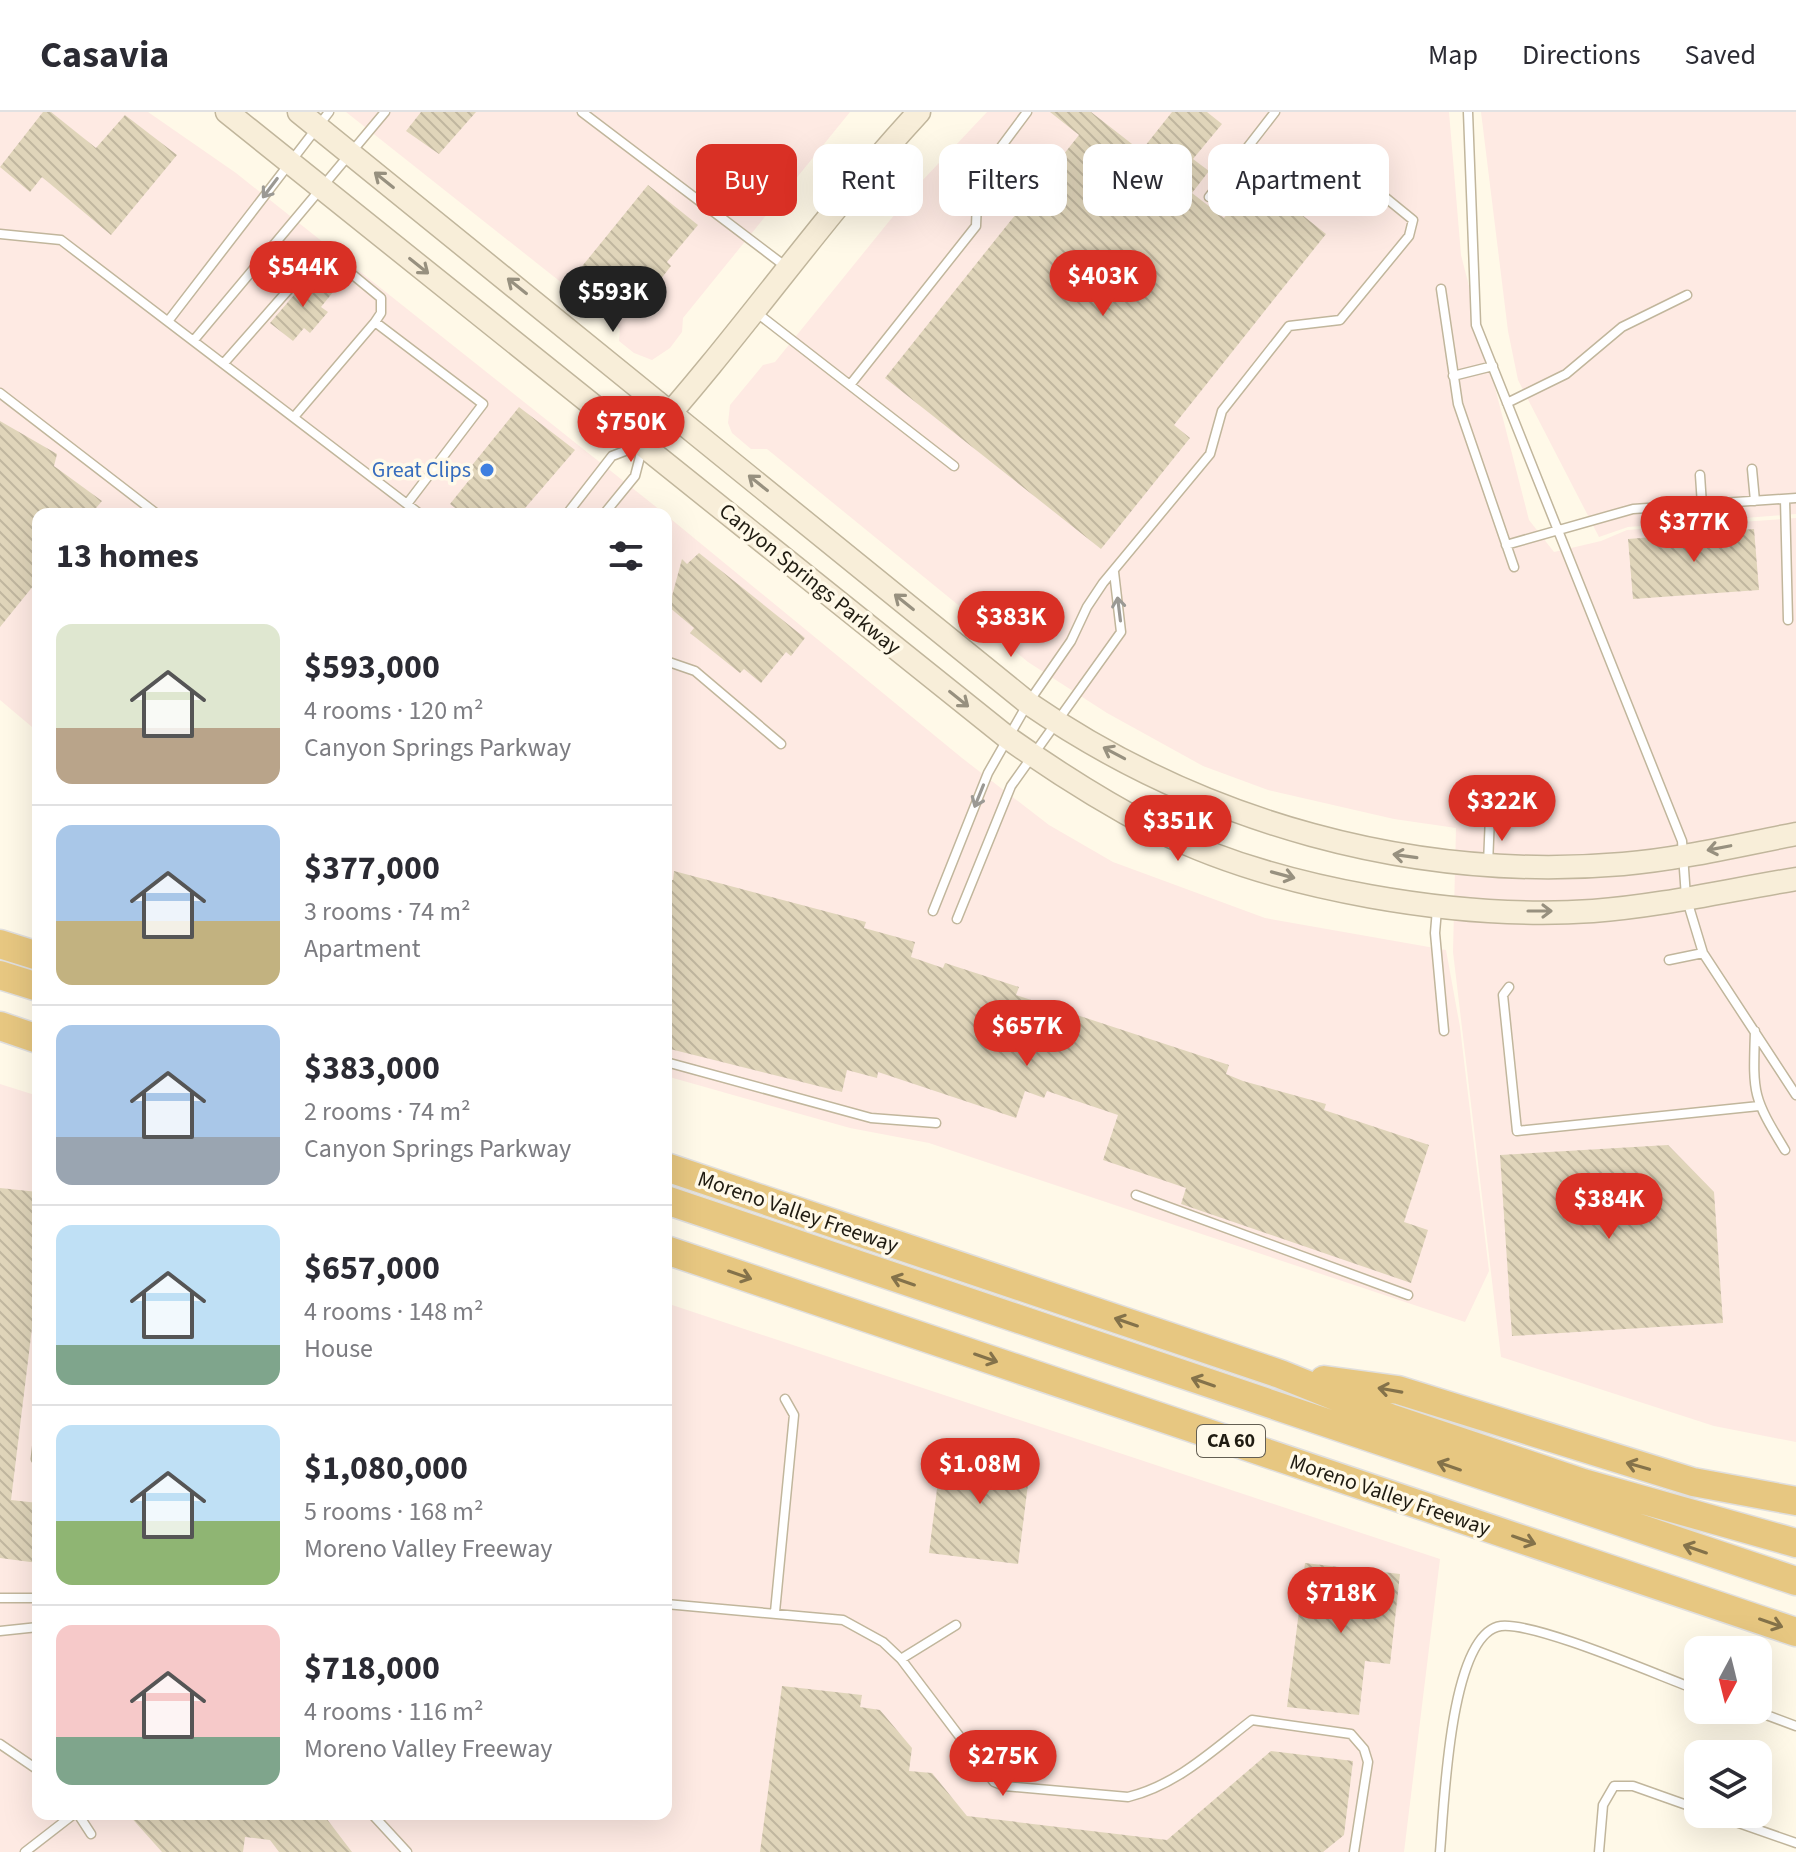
<!DOCTYPE html>
<html lang="en">
<head>
<meta charset="utf-8">
<style>
  :root { --surface:#fff; --page:#f2f2f3; --text:#2b2b33; --muted:#7c7c81; --line:#e1e1e2; --accent:#d93025 }
  body { margin:0; font-family:"Source Sans 3",sans-serif; background:var(--page); color:var(--text); height:100vh; display:flex; flex-direction:column; font-size:30px; white-space:nowrap }
  * { box-sizing:border-box; margin:0 }
  p { font-size:26px; color:var(--muted) }
  .icon { flex:none; width:44px; height:44px; fill:none; stroke:currentColor; stroke-width:2; stroke-linecap:round; stroke-linejoin:round }
  .map { position:relative; flex:1; overflow:hidden }
  .side { position:absolute; left:32px; top:396px; width:640px; height:1312px; display:flex; flex-direction:column; background:var(--surface); border-radius:16px; box-shadow:0 8px 32px #0002 }
  .side>* { flex:none }
  .banner { position:absolute; left:696px; top:32px; width:760px; height:72px; display:flex; gap:16px }
  .needle { width:52px; rotate:187deg }
  .fabs { position:absolute; left:1684px; top:1524px; display:grid; gap:16px }
  .fabs a { display:grid; place-items:center; width:88px; height:88px; border-radius:16px; background:var(--surface); box-shadow:0 8px 32px #0002; font-size:40px }
  .price { position:absolute; translate:-50% -68px; padding:0 18px; border-radius:28px; background:var(--accent); color:#fff; font-size:26px; line-height:52px; filter:drop-shadow(0 2px 4px #0008) }
  .price::after { content:''; position:absolute; left:50%; top:48px; width:24px; height:18px; margin-left:-12px; background:inherit; clip-path:polygon(0 0,100% 0,50% 100%) }
  .price.active { background:#222; color:#fff }
  ul { padding:0; list-style:none }
  li { display:flex; align-items:center; gap:24px; height:200px; padding:0 24px }
  li+li { border-top:2px solid var(--line) }
  li span { display:grid; place-items:center; flex:none; width:224px; height:160px; border-radius:16px; color:#555 }
  li>.icon { margin-inline-start:auto }
  span .icon { width:96px; height:96px; fill:#fffc; stroke-width:1 }
  li b { font-size:34px }
  h2 { display:flex; justify-content:space-between; align-items:center; height:96px; padding:0 24px; font-size:34px }
  .chip { padding:0 28px; border-radius:16px; background:var(--surface); box-shadow:0 8px 32px #0002; font-size:28px; line-height:72px }
  .chip.active { background:var(--accent); color:#fff }
  header { display:flex; align-items:center; gap:48px; box-sizing:border-box; height:112px; padding:0 40px; background:var(--surface); border-bottom:2px solid var(--line) }
  header strong { font-size:38px }
  nav { display:flex; gap:44px; margin-inline-start:auto; font-size:28px }
  .map>svg:first-child { display:block }
  .commercial { fill:#feeae3 }
  .building { fill:url(#building-back-hatch) }
  .lines { fill:none; stroke-linecap:round; stroke-linejoin:round }
  .lane-casing { stroke:#c1b69c; stroke-width:11 }
  .secondary-casing { stroke:#c1b69c; stroke-width:25 }
  .highway-casing { stroke:#e0dfde; stroke-width:31 }
  .lane { stroke:#fff; stroke-width:8 }
  .secondary { stroke:#f8eed9; stroke-width:22 }
  .highway { stroke:#e7c781; stroke-width:28 }
  .oneway { stroke:#97907f }
  .oneway2 { stroke:#9b9994 }
  .oneway3 { stroke:#84724a }
  .shop-dot { fill:#3f7fe0; stroke:#fff9e8; stroke-width:3 }
  .labels { text-anchor:middle; dominant-baseline:central; stroke-width:7; stroke-linejoin:round; paint-order:stroke }
  .shield { fill:#fff9e8; stroke:#635e52; stroke-width:2 }
  .shield-label { font-size:20px; font-weight:bold; fill:#201c12 }
  .shop-label { font-size:22px; fill:#366cbe; stroke:#fff9e8; text-anchor:end }
  .street-label { font-size:22px; fill:#201c12; stroke:#fff9e8 }
</style>
</head>
<body>
<header>
<strong>Casavia</strong>
<nav><a>Map</a><a>Directions</a><a>Saved</a></nav>
</header>
<div class="map">
<svg width="1796" height="1740" viewBox="0 0 1796 1740">
  <defs>
    <pattern id="building-back-hatch" width="6" height="6" patternUnits="userSpaceOnUse" patternTransform="scale(2)"><rect width="6" height="6" fill="#e0d5ba"/><path d="M-1 5l2 2M0 0l6 6M5-1l2 2" fill="none" stroke="#c0b69f"/></pattern>
  </defs>
  <rect width="100%" height="100%" fill="#fff9e8"/>
  <path class="commercial" d="M0 0H148L236 61 665 402H38V620L0 588Z
    M346 0H850L683 206 682 220 670 236 652 248 634 241 619 229 620 217Z
    M987 0H1449L1461 143 1529 408 1554 440 1601 429 1627 418 1796 406V1330L1714 1314 1501 1245 1453 840 1456 716 1394 707 1268 678 1203 654 1107 601 1028 550 767 337H751L732 321 728 311 730 293 763 253 775 250 921 70Z
    M1481 0H1796V402L1628 415 1599 425 1518 268 1508 219Z
    M666 403 962 646 1049 713 1113 750 1265 806 1446 838 1460 915 1489 1159 1465 1210 929 1031 850 1016 666 964Z
    M0 972 38 984V1702H666V1191L1440 1447 1404 1740H0Z"/>
  <path class="building" d="M43 0H51L96 36 125 3 177 43 111 123 42 65 30 80 0 55Z
    M421 0H476L439 42 406 19Z
    M1050 0H1091L1141 39 1172 0H1207L1222 12 1193 47 1209 59 1192 81 1224 106 1256 66 1326 122 1174 313 1190 326 1101 437 885 266 1079 23Z
    M648 73 698 113 667 150 671 154 660 168 655 164 625 202 575 163Z
    M312 162 333 180 321 195 328 200 310 221 304 216 293 229 270 211Z
    M519 295 575 338 520 402H463L450 392 474 362 469 357Z
    M0 309 57 342 54 354 102 389 91 402H38V468L0 515Z
    M1754 417 1759 478 1633 487 1628 427Z
    M699 441 805 526 791 544 786 540 761 571 744 557 740 561 690 521 694 516 669 495 682 447 687 452Z
    M674 759 866 810 864 816 915 830 911 845 943 856 945 851 1019 875 1016 883 1229 953 1226 962 1243 969 1326 992 1324 998 1429 1033 1404 1110 1428 1118 1411 1171 1181 1092 1186 1076 1103 1048 1118 1003 1047 979 1044 986 1025 979 1016 1006 878 960 877 966 847 958 842 980 666 936V767L673 768Z
    M1668 1033 1714 1080 1723 1211 1512 1224 1500 1043Z
    M0 1076 38 1080V1167L11 1388 38 1391V1451L0 1446Z
    M942 1337 1031 1348 1018 1452 929 1441Z
    M1305 1451 1400 1462 1390 1552 1365 1549 1359 1603 1287 1595Z
    M782 1574 862 1583 860 1595 880 1598 912 1636 909 1659 932 1661 967 1704 1167 1728 1271 1639 1353 1649 1344 1723 1323 1740H760Z
    M128 1702H323L352 1740H279L270 1728 245 1725 243 1740H162Z"/>
  <g class="lines">
    <g class="lane-casing">
      <path id="lane" d="M582 0 785 154
        M1468 0 1476 213 1682 729 1686 785 1703 841 1796 983
        M1209 85 1275 0
        M0 122 61 128 420 402
        M1441 177 1458 292 1514 455
        M757 201 954 354
        M169 208 329 0
        M194 228 385 0
        M224 251 318 144H330L381 186V201L375 210
        M1453 264 1493 254
        M850 273 976 114 978 66 1027 0
        M0 281 157 402
        M1507 291 1566 262 1622 215 1687 183
        M294 305 375 210 483 292 407 392
        M1752 357 1755 389
        M1700 363 1702 393
        M1785 387 1788 508
        M567 402 612 344 638 334
        M604 402 635 364 642 337
        M1506 433 1633 397 1796 386
        M666 549 695 559 781 632
        M1488 752 1491 680
        M1437 797 1435 821 1444 919
        M933 799 988 661 1028 591 1071 529 1087 495 1103 471 1210 342 1222 299 1289 214 1340 208 1409 124 1413 108 1332 42
        M957 807 1011 674 1121 520 1114 460
        M1669 848 1703 841
        M1509 875 1503 883 1517 1019 1759 994
        M1755 919C1753 982 1752 984 1785 1038
        M666 950 871 1006 936 1011
        M1136 1083 1408 1183
        M36 1347 38 1329
        M0 1486H38
        M666 1492 843 1508 883 1530 901 1547 994 1670 1004 1674 1128 1685C1177 1673 1213 1638 1252 1608L1351 1622 1364 1637 1368 1650 1354 1740
        M775 1500 794 1303 785 1287
        M0 1519 38 1515
        M901 1547 956 1513
        M1753 1598 1796 1614
        M0 1632 38 1658
        M78 1702 91 1722
        M372 1702 407 1740
        M1713 1702 1796 1731
        M25 1740 74 1702
        M1440 1740C1444 1697 1449 1521 1501 1514 1536 1510 1659 1564 1698 1578
        M1599 1740 1603 1693 1614 1674H1633L1698 1697"/>
    </g>
    <g class="secondary-casing">
      <path id="secondary" d="M227 0 1008 626C1056 660 1105 691 1157 718 1277 778 1460 808 1593 799 1661 794 1729 778 1796 767
        M299 0 1028 591C1201 710 1413 770 1623 752 1681 747 1739 733 1796 722
        M643 332C739 226 821 106 919 0"/>
    </g>
    <g class="highway-casing">
      <path id="highway" d="M0 832 38 844
        M0 863 38 875
        M0 914 38 927
        M666 1055 1280 1262 1390 1306 1583 1371 1796 1431
        M666 1088 1796 1469
        M666 1138 1796 1520
        M1324 1268 1398 1278 1693 1370 1796 1389"/>
    </g>
    <use href="#lane" class="lane"/>
    <use href="#secondary" class="secondary"/>
    <use href="#highway" class="highway"/>
  </g>
  <defs><path id="oneway-shaft" d="M-6 0H5M1.5-3L5.5 0L1.5 3" fill="none" stroke-width="1.6" stroke-linecap="round" stroke-linejoin="round" transform="scale(2)"/></defs>
  <g class="oneway">
    <use href="#oneway-shaft" transform="translate(384 68) rotate(-141)"/>
    <use href="#oneway-shaft" transform="translate(419 154) rotate(39)"/>
    <use href="#oneway-shaft" transform="translate(517 174) rotate(-141)"/>
    <use href="#oneway-shaft" transform="translate(758 371) rotate(-141)"/>
    <use href="#oneway-shaft" transform="translate(904 490) rotate(-141)"/>
    <use href="#oneway-shaft" transform="translate(959 587) rotate(39)"/>
    <use href="#oneway-shaft" transform="translate(1114 641) rotate(-152)"/>
    <use href="#oneway-shaft" transform="translate(1719 736) rotate(169)"/>
    <use href="#oneway-shaft" transform="translate(1405 744) rotate(-172)"/>
    <use href="#oneway-shaft" transform="translate(1283 763) rotate(15)"/>
    <use href="#oneway-shaft" transform="translate(1540 799)"/>
  </g>
  <g class="oneway2">
    <use href="#oneway-shaft" transform="translate(270 76) rotate(127)"/>
    <use href="#oneway-shaft" transform="translate(1119 497) rotate(-97)"/>
    <use href="#oneway-shaft" transform="translate(979 684) rotate(112)"/>
  </g>
  <g class="oneway3">
    <use href="#oneway-shaft" transform="translate(740 1163) rotate(19)"/>
    <use href="#oneway-shaft" transform="translate(903 1169) rotate(-161)"/>
    <use href="#oneway-shaft" transform="translate(1126 1210) rotate(-161)"/>
    <use href="#oneway-shaft" transform="translate(986 1246) rotate(19)"/>
    <use href="#oneway-shaft" transform="translate(1203 1270) rotate(-161)"/>
    <use href="#oneway-shaft" transform="translate(1390 1278) rotate(-170)"/>
    <use href="#oneway-shaft" transform="translate(1449 1354) rotate(-161)"/>
    <use href="#oneway-shaft" transform="translate(1638 1354) rotate(-164)"/>
    <use href="#oneway-shaft" transform="translate(1524 1428) rotate(19)"/>
    <use href="#oneway-shaft" transform="translate(1695 1437) rotate(-161)"/>
    <use href="#oneway-shaft" transform="translate(1771 1511) rotate(19)"/>
  </g>
  <circle class="shop-dot" cx="487" cy="358" r="8"/>
  <g class="labels">
    <rect class="shield" x="1197" y="1313" width="68" height="32" rx="6"/>
    <g class="shield-label">
      <text x="1231" y="1329">CA 60</text>
    </g>
    <g class="shop-label">
      <text x="471" y="358">Great Clips</text>
    </g>
    <g class="street-label">
      <text transform="translate(810 467) rotate(39)">Canyon Springs Parkway</text>
      <text transform="translate(798 1100) rotate(19)">Moreno Valley Freeway</text>
      <text transform="translate(1390 1383) rotate(19)">Moreno Valley Freeway</text>
    </g>
  </g>
</svg>
<div class="fabs">
<a><svg class="needle" viewBox="-14 -14 28 28"><path d="M0-13l5 13h-10z" fill="#e53935"/><path d="M0 13l5-13h-10z" fill="#7c7c81"/></svg></a>
<a><svg class="icon" aria-label="layers" viewBox="0 0 24 24"><path d="M12 4l9 5-9 5-9-5zM3 14l9 5 9-5"/></svg></a>
</div>
<b class="price" style="left:303px;top:197px">$544K</b>
<b class="price" style="left:1103px;top:206px">$403K</b>
<b class="price active" style="left:613px;top:222px">$593K</b>
<b class="price" style="left:631px;top:352px">$750K</b>
<b class="price" style="left:1694px;top:452px">$377K</b>
<b class="price" style="left:1011px;top:547px">$383K</b>
<b class="price" style="left:1502px;top:731px">$322K</b>
<b class="price" style="left:1178px;top:751px">$351K</b>
<b class="price" style="left:1027px;top:956px">$657K</b>
<b class="price" style="left:1609px;top:1129px">$384K</b>
<b class="price" style="left:980px;top:1394px">$1.08M</b>
<b class="price" style="left:1341px;top:1523px">$718K</b>
<b class="price" style="left:1003px;top:1686px">$275K</b>
<div class="banner">
<a class="chip active">Buy</a>
<a class="chip">Rent</a>
<a class="chip">Filters</a>
<a class="chip">New</a>
<a class="chip">Apartment</a>
</div>
<section class="side">
<h2>13 homes<svg class="icon" aria-label="filters" viewBox="0 0 24 24"><path d="M4 7h16M4 17h16"/><circle cx="9" cy="7" r="2"/><circle cx="15" cy="17" r="2"/></svg></h2>
<ul>
<li><span style="background:linear-gradient(#dfe7d0 65%,#b9a48a 0)"><svg class="icon" aria-label="home" viewBox="0 0 24 24"><path d="M3 11l9-7 9 7M6 9v11h12V9"/></svg></span><div><b>$593,000</b><p>4 rooms · 120 m²</p><p>Canyon Springs Parkway</p></div></li>
<li><span style="background:linear-gradient(#a9c7e8 60%,#c2b280 0)"><svg class="icon" aria-label="home" viewBox="0 0 24 24"><path d="M3 11l9-7 9 7M6 9v11h12V9"/></svg></span><div><b>$377,000</b><p>3 rooms · 74 m²</p><p>Apartment</p></div></li>
<li><span style="background:linear-gradient(#a9c7e8 70%,#9aa5b1 0)"><svg class="icon" aria-label="home" viewBox="0 0 24 24"><path d="M3 11l9-7 9 7M6 9v11h12V9"/></svg></span><div><b>$383,000</b><p>2 rooms · 74 m²</p><p>Canyon Springs Parkway</p></div></li>
<li><span style="background:linear-gradient(#bfe0f5 75%,#7fa58c 0)"><svg class="icon" aria-label="home" viewBox="0 0 24 24"><path d="M3 11l9-7 9 7M6 9v11h12V9"/></svg></span><div><b>$657,000</b><p>4 rooms · 148 m²</p><p>House</p></div></li>
<li><span style="background:linear-gradient(#bfe0f5 60%,#8fb573 0)"><svg class="icon" aria-label="home" viewBox="0 0 24 24"><path d="M3 11l9-7 9 7M6 9v11h12V9"/></svg></span><div><b>$1,080,000</b><p>5 rooms · 168 m²</p><p>Moreno Valley Freeway</p></div></li>
<li><span style="background:linear-gradient(#f6c9c9 70%,#7fa58c 0)"><svg class="icon" aria-label="home" viewBox="0 0 24 24"><path d="M3 11l9-7 9 7M6 9v11h12V9"/></svg></span><div><b>$718,000</b><p>4 rooms · 116 m²</p><p>Moreno Valley Freeway</p></div></li>
</ul>
</section>
</div>
</body>
</html>
